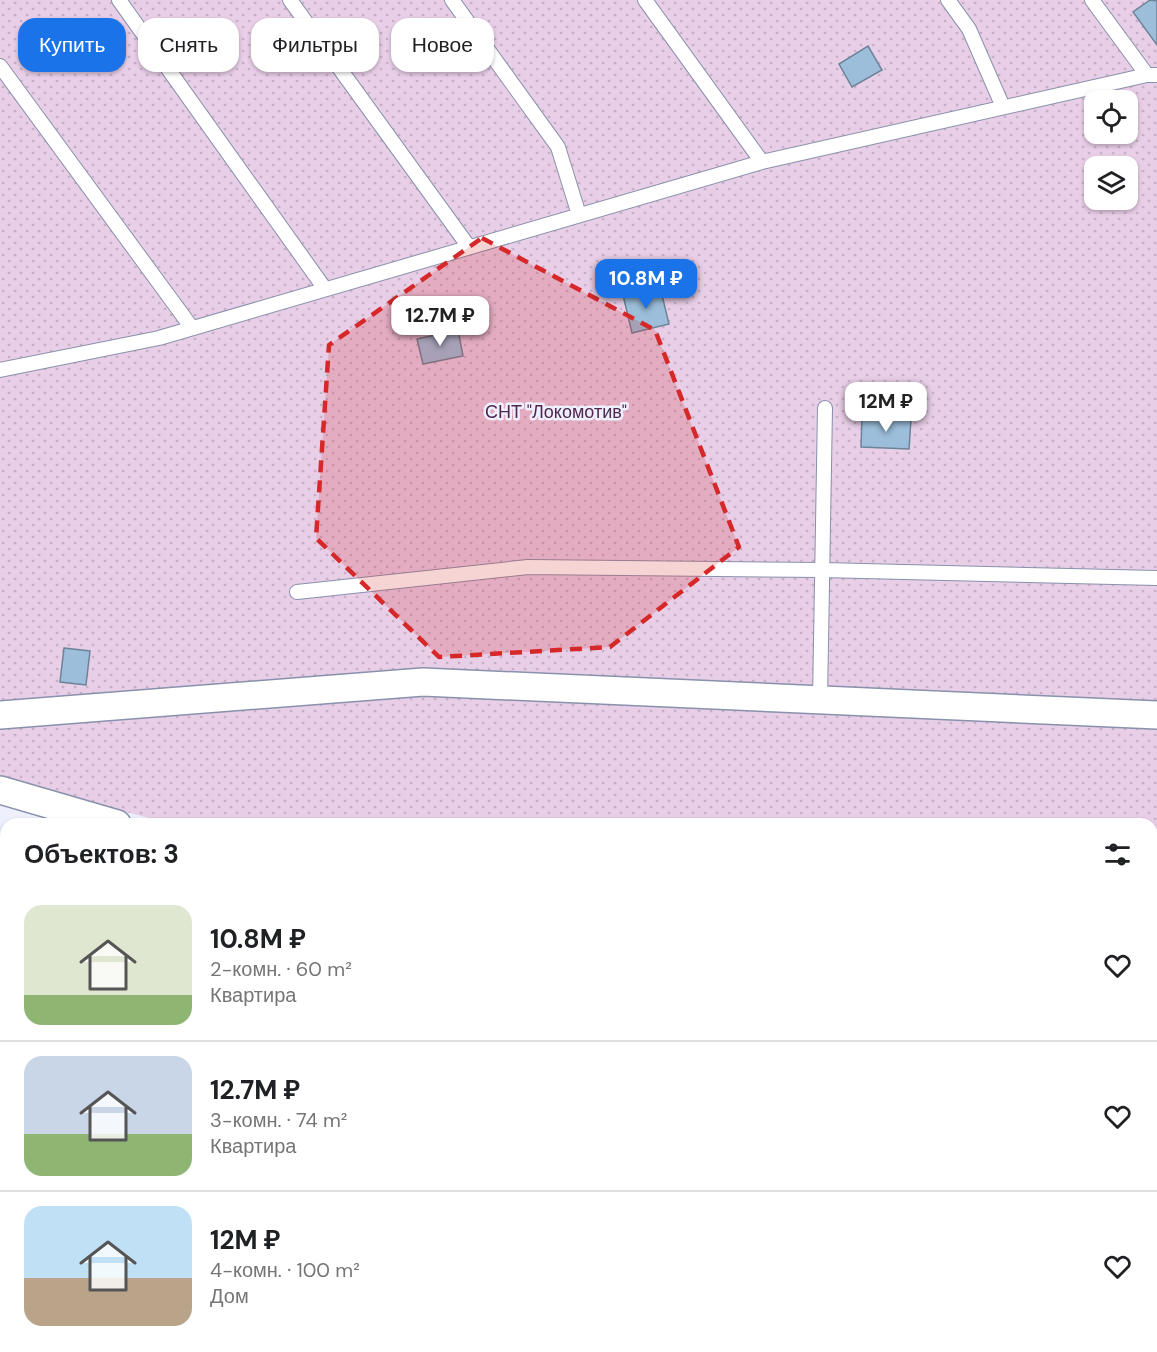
<!DOCTYPE html>
<html lang="ru">
<head>
<meta charset="utf-8">
<style>
  :root { --surface:#fff; --page:#f2f2f2; --text:#202124; --muted:#757577; --line:#e0e0e0; --accent:#1a73e8 }
  body { margin:0; font-family:"DM Sans",sans-serif; background:var(--page); color:var(--text); height:100vh; display:flex; flex-direction:column; font-size:22px; white-space:nowrap }
  * { box-sizing:border-box; margin:0 }
  p { font-size:20px; color:var(--muted) }
  .icon { flex:none; width:33px; height:33px; fill:none; stroke:currentColor; stroke-width:2; stroke-linecap:round; stroke-linejoin:round }
  .map { position:relative; flex:1; overflow:hidden }
  .drawer { position:absolute; left:0px; top:818px; width:1158px; height:536px; display:flex; flex-direction:column; background:var(--surface); border-radius:18px 18px 0 0; box-shadow:0 2px 4px #0004 }
  .drawer>* { flex:none }
  .top-card { position:absolute; left:18px; top:18px; width:600px; height:54px; display:flex; gap:12px }
  .tools { position:absolute; left:1084px; top:90px; display:grid; gap:12px }
  .tools a { display:grid; place-items:center; width:54px; height:54px; border-radius:12px; background:var(--surface); box-shadow:0 2px 4px #0004; font-size:30px }
  .price { position:absolute; translate:-50% -51px; padding:0 14px; border-radius:12px; background:#fff; color:#222; font-size:20px; line-height:39px; filter:drop-shadow(0 2px 3px #0008) }
  .price::after { content:''; position:absolute; left:50%; top:36px; width:18px; height:14px; margin-left:-9px; background:inherit; clip-path:polygon(0 0,100% 0,50% 100%) }
  .price.on { background:var(--accent); color:#fff }
  ul { padding:0; list-style:none }
  li { display:flex; align-items:center; gap:18px; height:150px; padding:0 24px }
  li+li { border-top:2px solid var(--line) }
  li span { display:grid; place-items:center; flex:none; width:168px; height:120px; border-radius:18px; color:#555 }
  li>.icon { margin-inline-start:auto }
  span .icon { width:72px; height:72px; fill:#fffc; stroke-width:1 }
  li b { font-size:26px }
  h2 { display:flex; justify-content:space-between; align-items:center; height:72px; padding:0 24px; font-size:26px }
  .chip { padding:0 21px; border-radius:18px; background:var(--surface); box-shadow:0 2px 4px #0004; font-size:21px; line-height:54px }
  .chip.on { background:var(--accent); color:#fff }
  .map>svg:first-child { display:block }
  .park { fill:url(#park-dots); fill-rule:evenodd }
  .building { fill:#9cbedb; stroke:#6d8497; stroke-width:1.5 }
  .lines { fill:none; stroke-linecap:round; stroke-linejoin:round }
  .service-casing { stroke:#8991ab; stroke-width:16 }
  .minor-casing { stroke:#8991ab; stroke-width:30 }
  .service { stroke:#fff; stroke-width:14 }
  .minor { stroke:#fff; stroke-width:27 }
  .marked { fill:#d62828; fill-opacity:0.2; stroke:#d62828; stroke-width:4.5; stroke-dasharray:12 8; stroke-linejoin:round }
  .labels { text-anchor:middle; dominant-baseline:central; stroke-width:5; stroke-linejoin:round; paint-order:stroke }
  .park-label { font-size:18px; fill:#502750; stroke:#eef1fd }
</style>
</head>
<body>
<div class="map">
<svg width="1157" height="1352" viewBox="0 0 1157 1352">
  <defs>
    <pattern id="park-dots" width="8" height="8" patternUnits="userSpaceOnUse" patternTransform="scale(1.5)"><rect width="8" height="8" fill="#e8cee7"/><path d="M2 2h.1M6 6h.1" fill="none" stroke="#c6b0c6" stroke-width="1.8" stroke-linecap="round"/></pattern>
  </defs>
  <rect width="100%" height="100%" fill="#eef1fd"/>
  <path class="park" d="M0 0H1157V922H1152V824H172L0 779ZM1095 100H1128V134H1095ZM1095 166H1128V200H1095Z"/>
  <path class="building" d="M1150 0 1157 1V45L1133 12Z
    M868 46 882 70 852 87 839 64Z
    M660 287 669 324 632 333 623 295Z
    M458 330 463 356 423 364 417 339Z
    M862 417 911 419 909 449 861 447Z
    M64 648 90 651 86 685 60 682Z
    M1 1012 6 1014V1037L0 1035Z
    M1152 1047 1157 1049V1079L1152 1078Z
    M0 1077 6 1079V1137L0 1135Z
    M111 1347H158L157 1352H110Z
    M218 1347H260L259 1352H217Z
    M845 1347H866L865 1352H844Z"/>
  <g class="lines">
    <g class="service-casing">
      <path id="service" d="M119 0 325 289
        M290 0 469 247
        M452 0 558 147 579 215
        M645 0 762 162
        M948 0 969 29 1003 107
        M1092 0 1147 75
        M0 66 192 328
        M0 370 159 338 762 162 1147 75H1157
        M297 592 528 567 822 570 1157 578
        M820 700 825 408"/>
    </g>
    <g class="minor-casing">
      <path id="minor" d="M0 715 423 682 1157 715
        M0 790 117 824
        M1152 1130 1157 1131
        M0 1163 6 1165
        M633 1347 649 1352"/>
    </g>
    <use href="#service" class="service"/>
    <use href="#minor" class="minor"/>
  </g>
  <path class="marked" d="M482 238 655 330 739 547 610 647 439 657 316 538 329 345Z"/>
  <g class="labels">
    <g class="park-label">
      <text x="556" y="412">СНТ "Локомотив"</text>
    </g>
  </g>
</svg>
<div class="tools">
<a><svg class="icon" aria-label="locate" viewBox="0 0 24 24"><circle cx="12" cy="12" r="6"/><path d="M12 2v4M12 18v4M2 12h4M18 12h4"/></svg></a>
<a><svg class="icon" aria-label="layers" viewBox="0 0 24 24"><path d="M12 4l9 5-9 5-9-5zM3 14l9 5 9-5"/></svg></a>
</div>
<b class="price on" style="left:646px;top:310px">10.8M ₽</b>
<b class="price" style="left:440px;top:347px">12.7M ₽</b>
<b class="price" style="left:886px;top:433px">12M ₽</b>
<div class="top-card">
<a class="chip on">Купить</a>
<a class="chip">Снять</a>
<a class="chip">Фильтры</a>
<a class="chip">Новое</a>
</div>
<section class="drawer">
<h2>Объектов: 3<svg class="icon" aria-label="filters" viewBox="0 0 24 24"><path d="M4 7h16M4 17h16"/><circle cx="9" cy="7" r="2"/><circle cx="15" cy="17" r="2"/></svg></h2>
<ul>
<li><span style="background:linear-gradient(#dfe7d0 75%,#8fb573 0)"><svg class="icon" aria-label="home" viewBox="0 0 24 24"><path d="M3 11l9-7 9 7M6 9v11h12V9"/></svg></span><div><b>10.8M ₽</b><p>2-комн. · 60 m²</p><p>Квартира</p></div><svg class="icon" aria-label="heart" viewBox="0 0 24 24"><path d="M12 20l-8-8c-3-5 5-10 8-4 3-6 11-1 8 4z"/></svg></li>
<li><span style="background:linear-gradient(#c9d6e8 65%,#8fb573 0)"><svg class="icon" aria-label="home" viewBox="0 0 24 24"><path d="M3 11l9-7 9 7M6 9v11h12V9"/></svg></span><div><b>12.7M ₽</b><p>3-комн. · 74 m²</p><p>Квартира</p></div><svg class="icon" aria-label="heart" viewBox="0 0 24 24"><path d="M12 20l-8-8c-3-5 5-10 8-4 3-6 11-1 8 4z"/></svg></li>
<li><span style="background:linear-gradient(#bfe0f5 60%,#b9a48a 0)"><svg class="icon" aria-label="home" viewBox="0 0 24 24"><path d="M3 11l9-7 9 7M6 9v11h12V9"/></svg></span><div><b>12M ₽</b><p>4-комн. · 100 m²</p><p>Дом</p></div><svg class="icon" aria-label="heart" viewBox="0 0 24 24"><path d="M12 20l-8-8c-3-5 5-10 8-4 3-6 11-1 8 4z"/></svg></li>
</ul>
</section>
</div>
</body>
</html>
